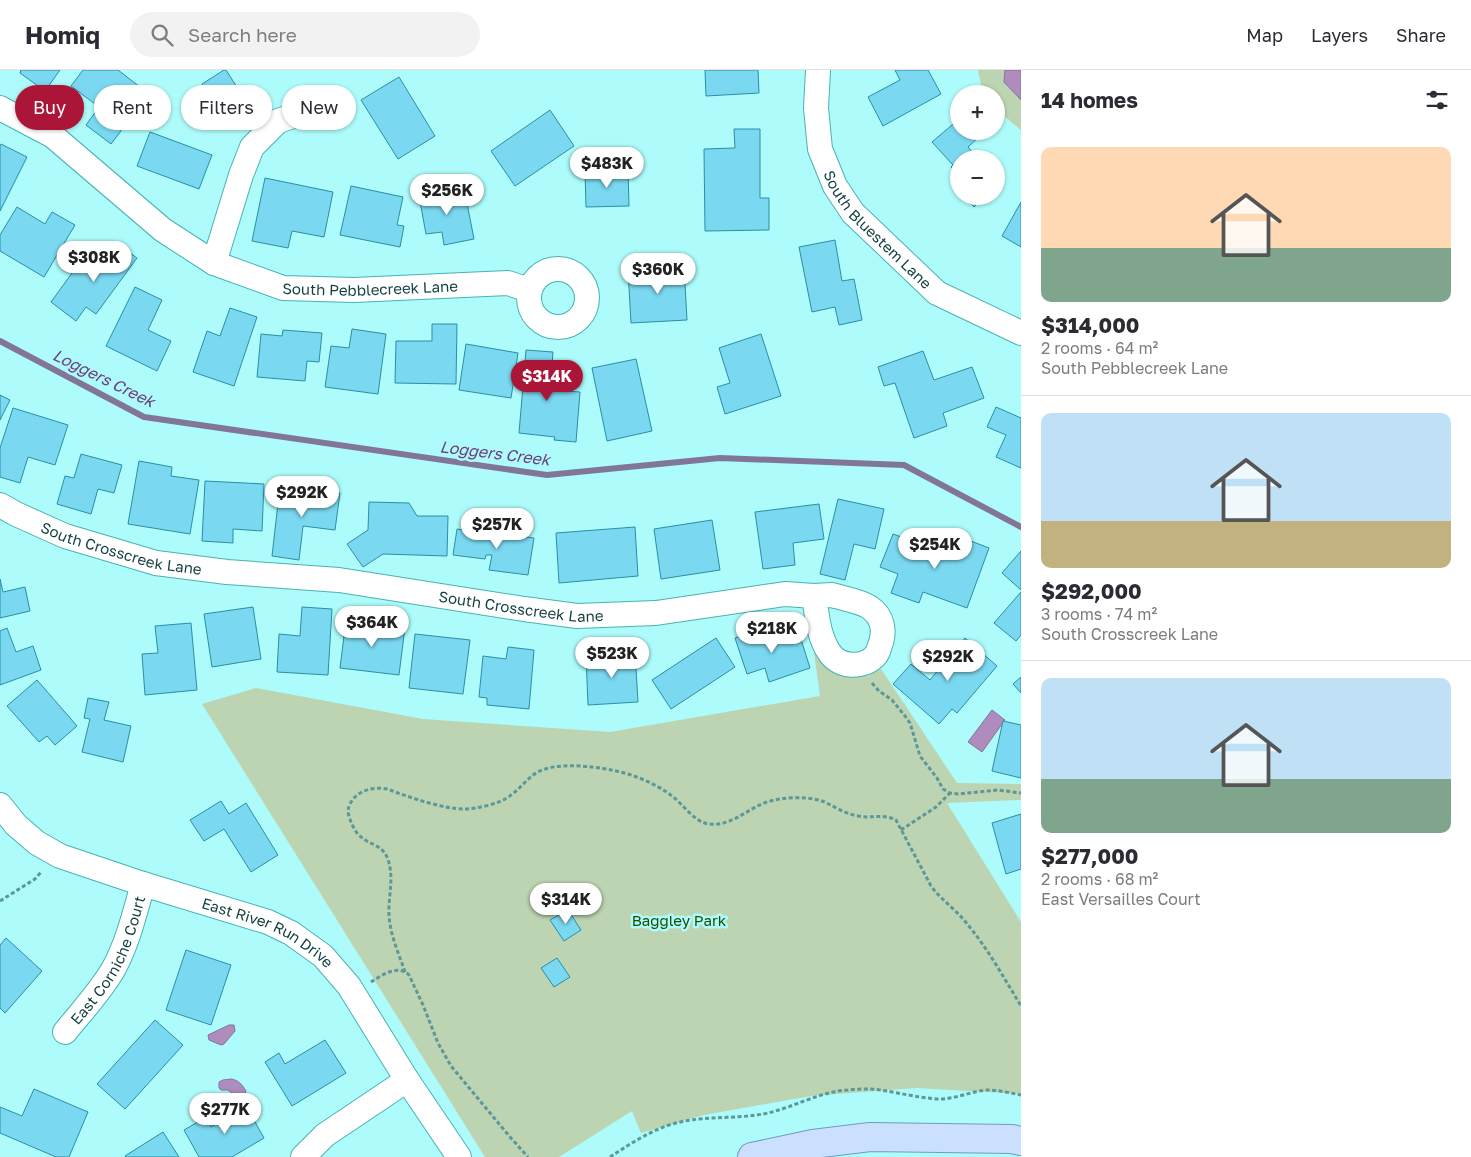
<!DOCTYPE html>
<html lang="en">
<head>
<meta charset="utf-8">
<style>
  :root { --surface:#fff; --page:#f2f2f3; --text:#2b2b33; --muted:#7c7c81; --line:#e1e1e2; --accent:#ab1538 }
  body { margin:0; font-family:"Golos Text",sans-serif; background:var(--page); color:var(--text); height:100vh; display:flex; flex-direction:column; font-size:19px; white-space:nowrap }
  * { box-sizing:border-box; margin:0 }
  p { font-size:16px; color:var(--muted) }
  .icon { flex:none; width:28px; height:28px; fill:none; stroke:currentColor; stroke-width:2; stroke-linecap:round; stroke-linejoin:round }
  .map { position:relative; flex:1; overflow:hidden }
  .details { display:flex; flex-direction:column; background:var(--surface); width:450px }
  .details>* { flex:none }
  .hud { position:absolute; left:15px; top:15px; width:475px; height:45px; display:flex; gap:10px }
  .buttons { position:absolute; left:950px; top:15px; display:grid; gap:10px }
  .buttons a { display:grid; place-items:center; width:55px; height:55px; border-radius:50%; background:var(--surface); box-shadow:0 1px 4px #0004; font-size:25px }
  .price { position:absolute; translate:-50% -42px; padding:0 11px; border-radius:18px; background:#fff; color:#222; font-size:16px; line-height:32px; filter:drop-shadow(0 1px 2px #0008) }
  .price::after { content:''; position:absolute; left:50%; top:30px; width:15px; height:11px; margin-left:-8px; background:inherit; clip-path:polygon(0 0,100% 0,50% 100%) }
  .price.selected { background:var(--accent); color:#fff }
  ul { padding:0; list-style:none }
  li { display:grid; align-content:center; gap:10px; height:265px; padding:0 20px }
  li+li { border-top:1px solid var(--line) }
  li span { display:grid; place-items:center; height:155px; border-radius:10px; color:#555 }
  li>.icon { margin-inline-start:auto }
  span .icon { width:90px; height:90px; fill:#fffc; stroke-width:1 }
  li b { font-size:21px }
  h2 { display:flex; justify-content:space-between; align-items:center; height:60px; padding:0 20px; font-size:21px }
  .chip { padding:0 18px; border-radius:22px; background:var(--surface); box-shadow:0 1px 4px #0004; font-size:18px; line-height:45px }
  .chip.selected { background:var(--accent); color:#fff }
  header { display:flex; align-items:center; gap:30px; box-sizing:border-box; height:70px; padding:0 25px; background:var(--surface); border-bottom:1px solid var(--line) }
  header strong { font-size:24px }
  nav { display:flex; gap:28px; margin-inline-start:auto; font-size:18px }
  .search { width:350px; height:45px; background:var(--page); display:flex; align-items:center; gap:12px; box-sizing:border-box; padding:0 18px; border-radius:28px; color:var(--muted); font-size:19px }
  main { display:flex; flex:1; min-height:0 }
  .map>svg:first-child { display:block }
  .green { fill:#bcd4b1 }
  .water { fill:#b08cbe; stroke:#817598 }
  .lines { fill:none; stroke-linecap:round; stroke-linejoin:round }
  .stream { stroke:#817598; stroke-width:6 }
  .building { fill:#7ad8f0; stroke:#298fa5 }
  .minor-casing { stroke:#49b2b3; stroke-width:26 }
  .major-casing { stroke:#739bbc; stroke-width:30 }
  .path { stroke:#5c9898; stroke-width:3; stroke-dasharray:4 2.5; stroke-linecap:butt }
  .minor { stroke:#fff; stroke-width:24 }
  .major { stroke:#cae0fe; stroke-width:28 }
  .labels { text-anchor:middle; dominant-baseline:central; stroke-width:5; stroke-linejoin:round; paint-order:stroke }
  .street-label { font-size:15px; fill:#133f40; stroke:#adfbfb }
  .park-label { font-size:15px; fill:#214d00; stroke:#adfbfb }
  .water-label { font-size:16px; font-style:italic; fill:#6c3d7d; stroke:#adfbfb }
</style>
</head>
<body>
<header>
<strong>Homiq</strong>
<div class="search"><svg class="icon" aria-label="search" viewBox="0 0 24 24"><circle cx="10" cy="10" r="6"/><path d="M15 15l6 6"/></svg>Search here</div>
<nav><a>Map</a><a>Layers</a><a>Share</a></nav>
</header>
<main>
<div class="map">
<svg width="1021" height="1087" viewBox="0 0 1021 1087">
  <rect width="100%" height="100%" fill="#adfbfb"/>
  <path class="green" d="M978 0H1005L1004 12 1021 30V60L996 39V24H983Z
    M814 582 830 598 849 604 868 606 881 599 957 713 1021 714V730L947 733 1021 852V1024L916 1018 811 1026 704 1045 641 1063 632 1041 559 1087H485L202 634 256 618 423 649 610 662 820 626Z"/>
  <path class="water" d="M1005 0H1021V30L1004 12Z
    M992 640 1005 650 982 682 968 672Z
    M229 955H234L235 961 224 974 221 975 209 970 208 965Z
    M231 1009C238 1010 242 1014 246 1021L242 1029C234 1030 234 1024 228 1020H221L219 1018V1012L223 1010Z"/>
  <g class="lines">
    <path class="stream" d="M0 271 144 347 547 405 720 388 904 395 1021 457"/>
  </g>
  <path class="building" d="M21 0H60L45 21 20 3Z
    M83 0H118L149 24 111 74 86 55 99 37 71 16Z
    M224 0H226L249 36 225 51 202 14Z
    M705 0H758L759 23 706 26Z
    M895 0H928L941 24 883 56 868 27 900 10Z
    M399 7 435 66 398 89 361 30Z
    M550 40 574 76 515 116 491 81Z
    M959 49V61H978L981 65 968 77 978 89H959V105L951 97 953 95 932 72Z
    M734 59H760V128H769V160L705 161 704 79 735 78Z
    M150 62 212 85 199 119 137 96Z
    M1 74 27 87 0 141V76Z
    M585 101H628L629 136 586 137Z
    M265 108 333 122 324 167 292 161 288 178 252 171Z
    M351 116 403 127 397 155 404 156 400 177 340 165Z
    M464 118 474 169 444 175 442 162 426 164 419 126Z
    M965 126H985L974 137Z
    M1021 132V177L1002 166Z
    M17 137 45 154 52 142 75 155 44 207 0 181V165Z
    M835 170 842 211 854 209 862 250 839 255 835 237 812 242 799 177Z
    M115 172 137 188 96 244 86 237 76 251 51 232 80 192 93 202Z
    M684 196 687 250 631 253 628 199Z
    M135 217 162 230 148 260 171 271 157 301 106 276Z
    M230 238 257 247 234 316 193 302 207 261 220 266Z
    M432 254H457L456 314 395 313 396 271H432Z
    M352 259 386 264 378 324 325 317 331 276 349 278Z
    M283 260 322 263 319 292 307 291 305 311 257 307 261 264 282 266Z
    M761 264 781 326 725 344 717 317 730 313 719 278Z
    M466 274 518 283 511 328 459 320Z
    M526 280 553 282 550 320 580 322 576 372 554 370 555 367 519 363Z
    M923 281 934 310 972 297 984 328 943 343 947 356 914 368 895 313 884 316 878 297Z
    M636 289 652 361 607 371 592 298Z
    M0 325 10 330 0 350Z
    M996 337 1021 348V398L996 387 1006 365 987 357Z
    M13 338 68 355 55 395 28 387 20 413 0 407V378Z
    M81 384 122 395 114 423 98 419 91 444 57 434 65 406 74 408Z
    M139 391 172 397 171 406 199 410 190 464 128 454Z
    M205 411 264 414 262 461 233 459V473L202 471Z
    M280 416 340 423 335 460 303 456 299 490 272 486Z
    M838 429 884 439 875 479 854 474 845 510 820 504Z
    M369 432 409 433 417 446H448L447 486 383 484 363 497 347 474 368 460Z
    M819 434 824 469 793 473 795 495 763 499 755 442Z
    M712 450 720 500 661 509 654 459Z
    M635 457 638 506 559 513 556 463Z
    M457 459 489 464 488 469 494 470 495 463 534 468 528 505 489 500 492 485H486L485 489 453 485Z
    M893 464 951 485 958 466 989 478 967 538 923 522 919 533 891 523 898 504 880 497Z
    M1021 481V520L1002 503Z
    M0 509 3 522 25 517 30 541 0 548Z
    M1021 522V565L1016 571 994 553Z
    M253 537 261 589 212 597 204 544Z
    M302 537 332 539 328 605 277 602 279 564 300 566Z
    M346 550 405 557 399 605 340 598Z
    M191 553 197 620 145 625 142 584 158 583 155 556Z
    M770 556 775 570 799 563 810 598 769 612 765 598 747 604 735 568Z
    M7 558 16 582 33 576 41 600 0 615V561Z
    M415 564 470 570 463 624 409 618Z
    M716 568 735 597 671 639 652 610Z
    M965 568 997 596 957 643 952 639 939 654 893 614 911 594 930 610Z
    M508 577 534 580 529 639 487 635V628L479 627 483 586 506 589Z
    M635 582 638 632 588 635 586 585Z
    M1021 607V623L1013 614Z
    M37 610 77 656 55 675 47 666 39 672 7 636Z
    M88 628 109 632 104 650 131 656 123 692 82 682 90 649 84 648Z
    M1003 651 1021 655V708L992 701Z
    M221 731 229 744 246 733 278 785 251 802 224 759 204 771 190 750Z
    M1021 744V799L1006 804 992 753Z
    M568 840 581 860 564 871 550 850Z
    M6 868 42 901 5 943 0 938V875Z
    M186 880 231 895 211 955 166 940Z
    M557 888 570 907 554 917 541 898Z
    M155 950 183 975 125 1039 97 1014Z
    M325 970 346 1003 292 1036 265 992 279 983 285 994Z
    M34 1019 88 1042 69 1087H56L0 1063V1037L22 1046Z
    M246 1036 264 1068 232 1087H199L184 1060 205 1048 211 1057Z
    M163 1062 179 1087H126L125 1086Z"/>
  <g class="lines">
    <g class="minor-casing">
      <g id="minor">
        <path id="s1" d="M818 0 816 38 820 79 835 116 853 143 937 223 1021 263"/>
        <path id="s2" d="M0 38 53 66 163 160 214 193 283 218 354 220 508 213 529 220"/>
        <path d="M214 193 241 105 252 77 278 51 317 38 336 41"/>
        <circle cx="558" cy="228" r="29"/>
        <path id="s3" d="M0 435 16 444 65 466 156 493 227 502 339 510 524 539 577 546 656 543 785 524 814 526"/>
        <path d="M832 525C842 528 860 531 869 537 883 546 886 562 879 578 879 579 877 584 876 585 864 599 839 598 829 582 818 566 817 544 814 526Z"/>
        <path id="s4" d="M0 735 16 755 37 773 60 786 143 814 268 852 291 863 323 886 349 916 407 1010 459 1087"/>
        <path id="s5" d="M65 962C82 941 101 921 114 898 128 872 135 842 143 814"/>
        <path d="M303 1087 325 1065 407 1010"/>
      </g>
    </g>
    <g class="major-casing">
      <path id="major" d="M752 1087 813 1074 870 1067 1012 1069 1021 1071"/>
    </g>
    <path class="path" d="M872 613 879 621 892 630 905 646 910 653 920 686 937 708 943 719 950 723 958 724 998 720 1021 723
      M901 760 936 737 950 723
      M0 831 35 809 42 801
      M405 902C399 884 390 865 389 845 388 826 395 806 387 787 382 775 368 774 360 766 355 762 352 755 350 749 348 744 347 740 350 734 356 721 373 716 387 719 391 720 394 722 398 723 415 729 445 739 463 739 476 739 501 734 511 725 521 718 527 708 538 702 556 692 592 696 611 700 633 704 655 713 672 726 684 735 694 752 709 754 731 757 748 738 767 732 782 727 807 726 822 731 834 736 845 744 858 746 872 749 882 743 896 750L931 816C942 831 957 840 968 855 988 879 1004 908 1021 936
      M371 912C382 905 398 894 409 905L423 935 438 973 451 996 510 1067 528 1087
      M610 1087C633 1072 657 1056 685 1051 712 1046 741 1049 768 1043 794 1037 822 1021 848 1020 856 1019 864 1019 871 1019 894 1021 916 1028 939 1029 956 1029 972 1021 987 1020 999 1020 1010 1023 1021 1025"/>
    <use href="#minor" class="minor"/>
    <use href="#major" class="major"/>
  </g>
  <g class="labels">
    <g class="street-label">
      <text stroke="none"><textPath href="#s1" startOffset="180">South Bluestem Lane</textPath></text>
      <text stroke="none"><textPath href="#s2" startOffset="426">South Pebblecreek Lane</textPath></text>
      <text stroke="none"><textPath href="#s3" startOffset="130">South Crosscreek Lane</textPath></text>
      <text stroke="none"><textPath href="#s3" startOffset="535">South Crosscreek Lane</textPath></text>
      <text stroke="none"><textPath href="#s4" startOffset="302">East River Run Drive</textPath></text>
      <text stroke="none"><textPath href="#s5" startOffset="85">East Corniche Court</textPath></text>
    </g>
    <g class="park-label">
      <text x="679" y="850">Baggley Park</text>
    </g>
    <g class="water-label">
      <text transform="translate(104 308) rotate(26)">Loggers Creek</text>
      <text transform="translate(495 383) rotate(7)">Loggers Creek</text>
    </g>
  </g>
</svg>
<div class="buttons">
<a>+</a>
<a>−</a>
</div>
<b class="price" style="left:607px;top:119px">$483K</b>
<b class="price" style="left:447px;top:146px">$256K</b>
<b class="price" style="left:94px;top:213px">$308K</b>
<b class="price" style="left:658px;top:225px">$360K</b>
<b class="price selected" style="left:547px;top:332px">$314K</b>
<b class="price" style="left:302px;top:448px">$292K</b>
<b class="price" style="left:497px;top:480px">$257K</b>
<b class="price" style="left:935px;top:500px">$254K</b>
<b class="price" style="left:372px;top:578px">$364K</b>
<b class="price" style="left:772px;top:584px">$218K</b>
<b class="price" style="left:612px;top:609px">$523K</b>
<b class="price" style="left:948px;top:612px">$292K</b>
<b class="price" style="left:566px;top:855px">$314K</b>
<b class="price" style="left:225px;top:1065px">$277K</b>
<div class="hud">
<a class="chip selected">Buy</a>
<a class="chip">Rent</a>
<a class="chip">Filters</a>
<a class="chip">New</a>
</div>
</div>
<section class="details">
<h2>14 homes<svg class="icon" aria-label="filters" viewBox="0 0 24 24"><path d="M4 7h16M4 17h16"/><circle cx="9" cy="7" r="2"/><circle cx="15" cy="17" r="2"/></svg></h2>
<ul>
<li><span style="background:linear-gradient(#ffd9b3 65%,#7fa58c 0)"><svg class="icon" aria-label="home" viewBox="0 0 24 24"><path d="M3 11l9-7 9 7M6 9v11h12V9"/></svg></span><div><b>$314,000</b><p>2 rooms · 64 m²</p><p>South Pebblecreek Lane</p></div></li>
<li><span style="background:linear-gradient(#bfe0f5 70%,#c2b280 0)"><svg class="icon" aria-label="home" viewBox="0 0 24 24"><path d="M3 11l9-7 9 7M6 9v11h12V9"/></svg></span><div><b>$292,000</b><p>3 rooms · 74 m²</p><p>South Crosscreek Lane</p></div></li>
<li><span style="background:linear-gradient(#bfe0f5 65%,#7fa58c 0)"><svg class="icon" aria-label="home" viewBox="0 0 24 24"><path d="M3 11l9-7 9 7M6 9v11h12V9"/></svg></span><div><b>$277,000</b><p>2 rooms · 68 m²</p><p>East Versailles Court</p></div></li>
</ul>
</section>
</main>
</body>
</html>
